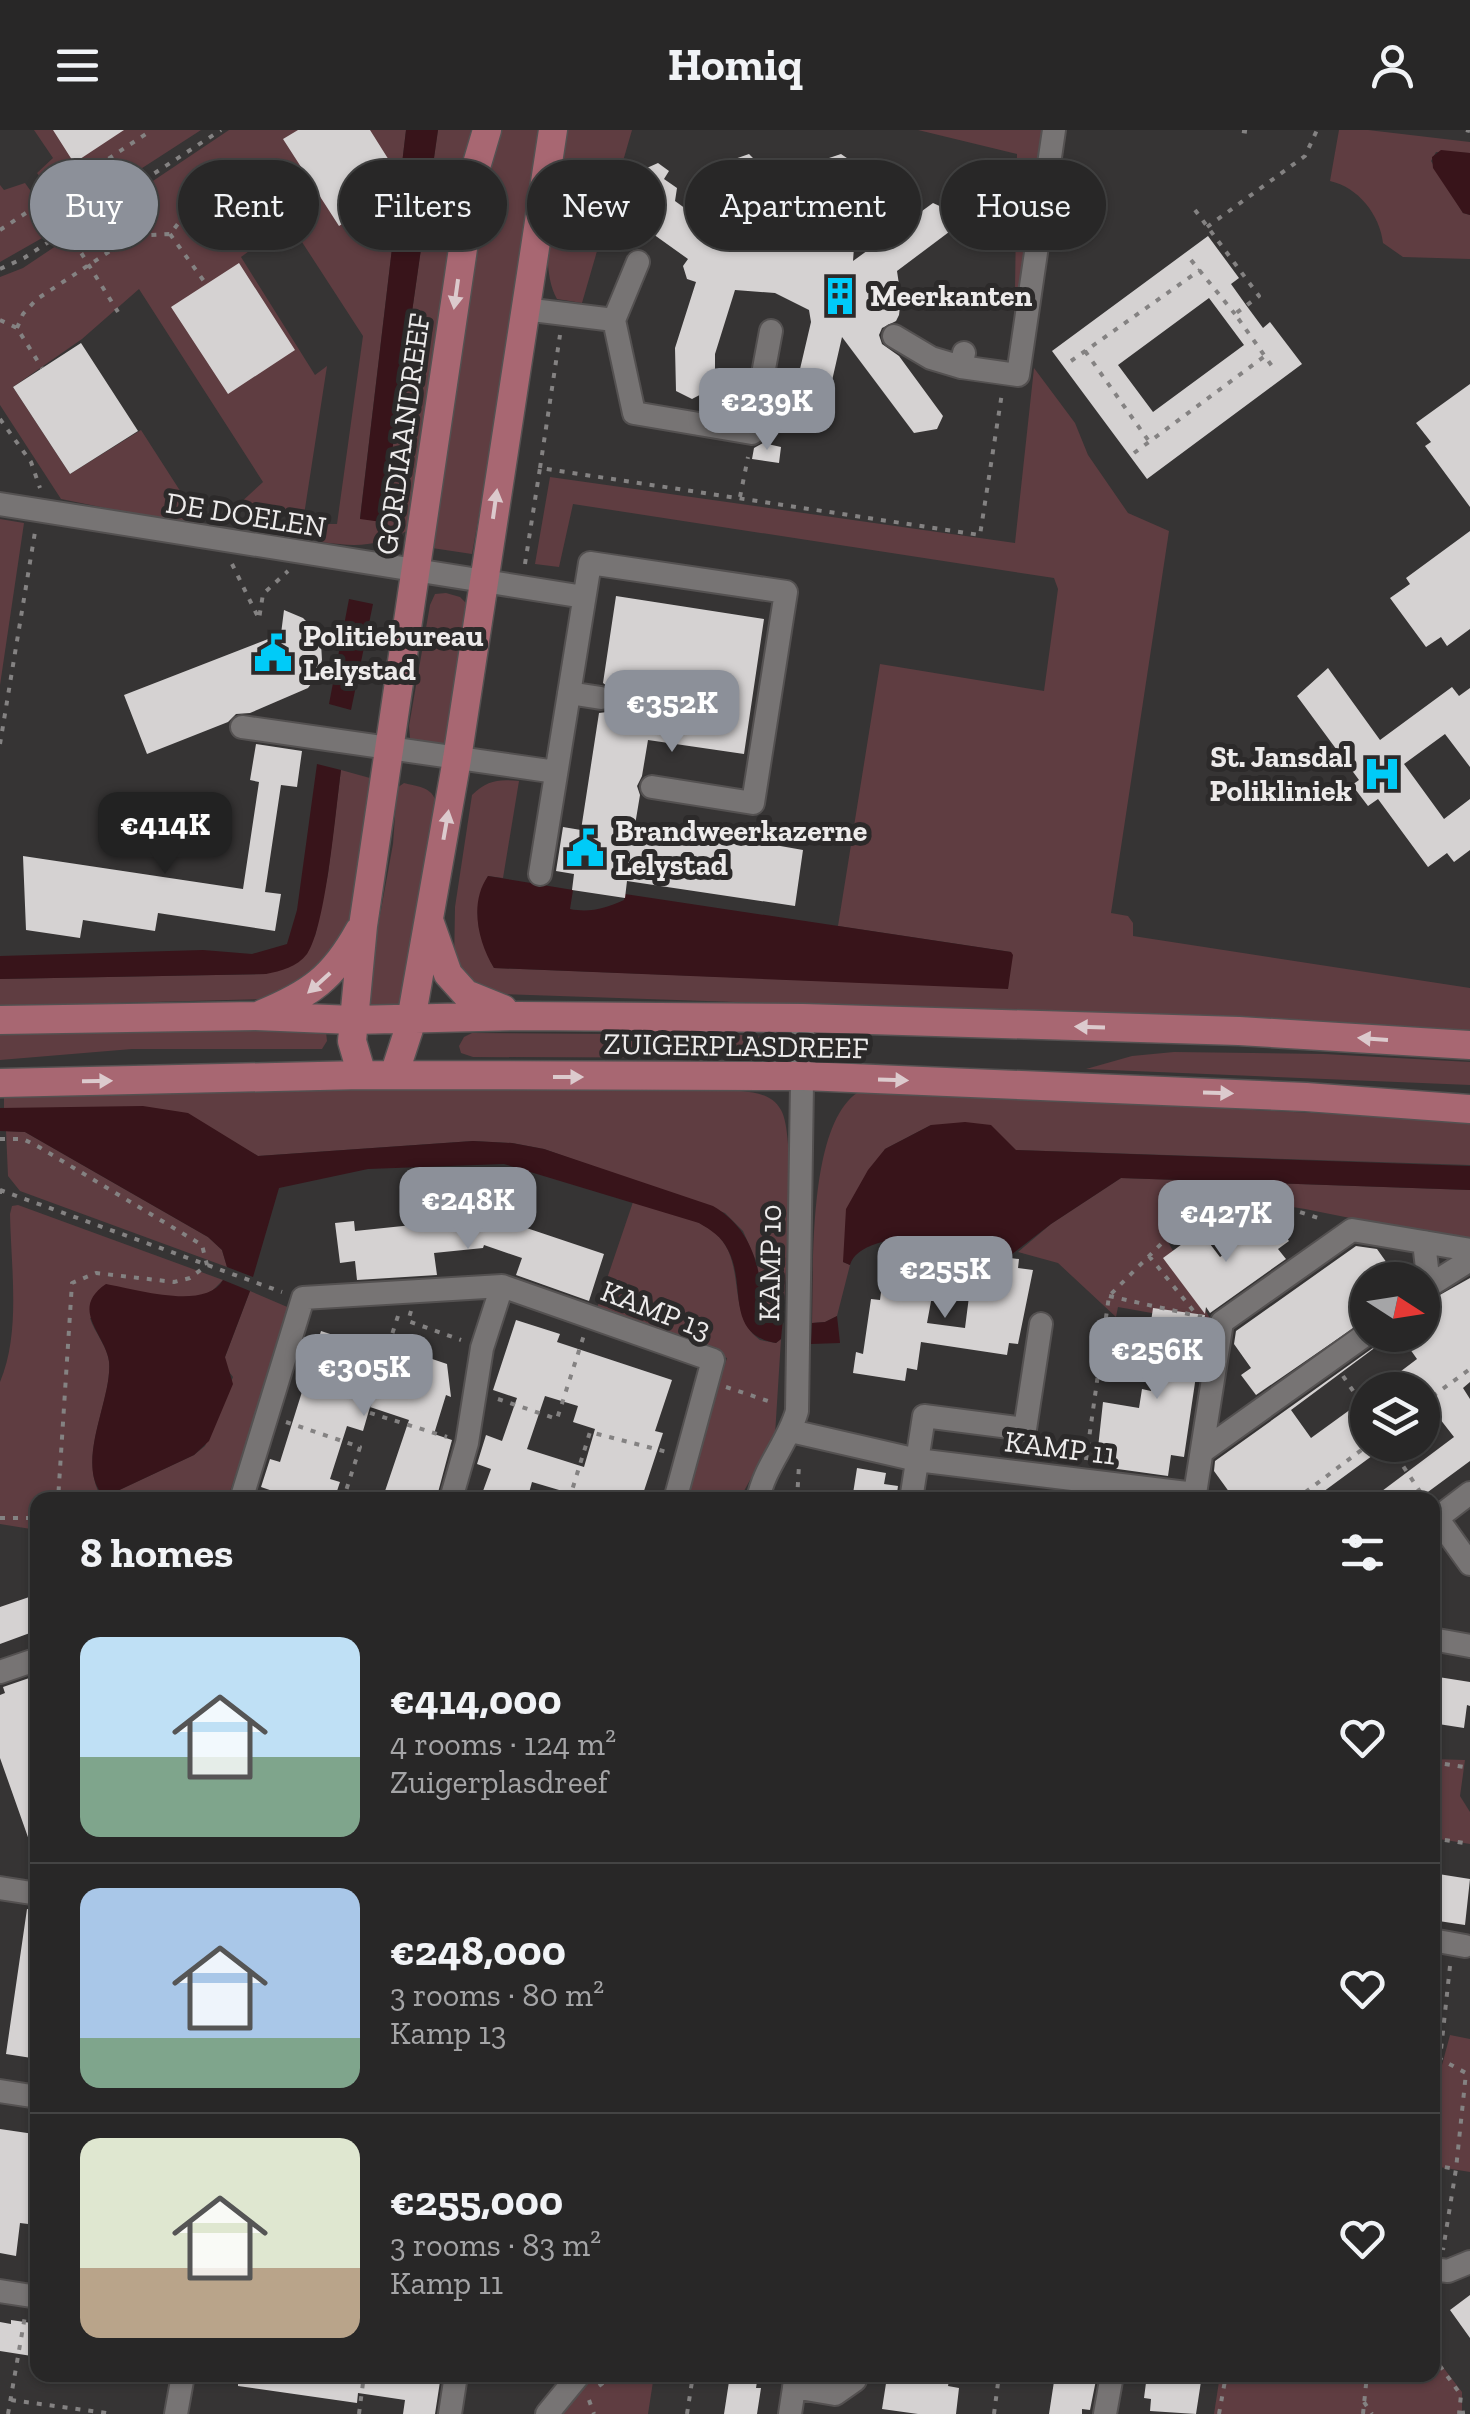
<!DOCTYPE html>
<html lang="en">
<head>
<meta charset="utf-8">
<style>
  :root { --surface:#282727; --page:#343333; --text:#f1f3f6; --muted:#a5a5a7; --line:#444; --accent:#8c9099 }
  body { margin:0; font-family:"Zilla Slab",serif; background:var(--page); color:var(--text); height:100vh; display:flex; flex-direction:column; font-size:38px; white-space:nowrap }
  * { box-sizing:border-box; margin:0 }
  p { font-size:32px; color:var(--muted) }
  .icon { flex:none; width:55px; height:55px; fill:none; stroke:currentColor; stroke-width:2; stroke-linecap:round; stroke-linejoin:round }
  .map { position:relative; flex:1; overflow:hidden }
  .panel { position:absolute; left:30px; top:1362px; width:1410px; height:890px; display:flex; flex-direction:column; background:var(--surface); border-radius:20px; box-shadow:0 2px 8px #0004,0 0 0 2px var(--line) }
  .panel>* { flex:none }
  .guide { position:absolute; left:30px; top:30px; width:1410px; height:90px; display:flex; gap:20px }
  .needle { width:65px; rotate:102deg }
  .buttons { position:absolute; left:1350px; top:1132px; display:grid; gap:20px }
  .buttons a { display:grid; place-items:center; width:90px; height:90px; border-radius:50%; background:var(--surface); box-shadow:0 2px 8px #0004,0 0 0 2px var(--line); font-size:50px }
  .price { position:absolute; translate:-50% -85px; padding:0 22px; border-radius:20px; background:var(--accent); color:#fff; font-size:32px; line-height:65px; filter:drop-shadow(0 2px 5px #0008) }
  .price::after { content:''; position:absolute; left:50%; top:60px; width:30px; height:22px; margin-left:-15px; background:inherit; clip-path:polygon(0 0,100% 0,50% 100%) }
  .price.selected { background:#222; color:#fff }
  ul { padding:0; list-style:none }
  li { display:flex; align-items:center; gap:30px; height:250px; padding:0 50px }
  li+li { border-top:2px solid var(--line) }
  li span { display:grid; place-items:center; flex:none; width:280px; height:200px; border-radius:20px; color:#555 }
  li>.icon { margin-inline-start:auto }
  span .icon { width:120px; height:120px; fill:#fffc; stroke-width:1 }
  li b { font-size:42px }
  h2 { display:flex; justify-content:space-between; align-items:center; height:120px; padding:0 50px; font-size:42px }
  .chip { padding:0 35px; border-radius:45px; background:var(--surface); box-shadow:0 2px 8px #0004,0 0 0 2px var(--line); font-size:35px; line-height:90px }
  .chip.selected { background:var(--accent); color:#fff }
  header { display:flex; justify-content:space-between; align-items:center; height:130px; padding:0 50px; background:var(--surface); font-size:45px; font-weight:700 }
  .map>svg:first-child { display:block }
  .green { fill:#5f3d41 }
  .water { fill:#38141a }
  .building { fill:#d5d2d2; fill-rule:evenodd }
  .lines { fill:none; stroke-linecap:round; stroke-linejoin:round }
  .minor-casing { stroke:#545151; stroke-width:26 }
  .major-casing { stroke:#545151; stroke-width:31 }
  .path { stroke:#848282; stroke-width:4; stroke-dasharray:5 8; stroke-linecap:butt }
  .minor { stroke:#777474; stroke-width:22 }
  .major { stroke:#a86772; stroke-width:28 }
  .oneway { fill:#dccacd }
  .labels { text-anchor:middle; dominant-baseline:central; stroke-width:10; stroke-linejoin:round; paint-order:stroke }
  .poi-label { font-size:30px; font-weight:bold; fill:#edebeb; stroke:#2c2a2a; text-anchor:start }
  .street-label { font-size:30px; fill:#edebeb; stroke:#2c2a2a }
</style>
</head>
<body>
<header><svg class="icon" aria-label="menu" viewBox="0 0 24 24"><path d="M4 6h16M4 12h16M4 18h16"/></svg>Homiq<svg class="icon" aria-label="person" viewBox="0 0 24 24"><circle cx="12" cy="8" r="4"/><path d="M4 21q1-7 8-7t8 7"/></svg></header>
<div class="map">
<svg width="1470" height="2284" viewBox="0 0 1470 2284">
  <rect width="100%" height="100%" fill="#363434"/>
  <path class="green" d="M34 0H201L68 86 37 43 53 28Z
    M229 0H406L360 388 382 392 438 0H471L460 47 409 400C376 417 358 417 321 412V394H337L363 206 289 92 241 127 315 245 327 236 304 385 238 375 263 352 139 159 82 209 13 257 70 344 141 300 204 398 61 369 0 275V147L23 138Z
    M498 0H539L497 285 472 424 432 418 487 45Z
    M567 0H632L582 173 557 169C535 131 557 43 567 0Z
    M918 0H1049L1014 227 1017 24Z
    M1339 0H1368L1470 12V23L1436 22 1431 31 1463 83 1470 85V129L1403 127 1383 113C1380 85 1358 57 1330 51Z
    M25 53 58 99 0 132V55L4 60Z
    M1034 238 1075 293 1088 325 1128 383 1169 401 1111 783 1128 786 1133 793V806L1470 858V903L1025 882 500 864 479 859 454 835 455 777 472 665C488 650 498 649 519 651L503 748 488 746C470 781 478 805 494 838L1008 858 1011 822 838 796 880 534 1044 561 1058 459 1054 448 573 374 559 437 535 434 550 347 1015 413Z
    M0 389 24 393 0 555Z
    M446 463 460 467 470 477 451 610C433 618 426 621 410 608L409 596 430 475 435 464Z
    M341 640 370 648 347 805 323 841 264 869 0 876V849L266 844 315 806 328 744Z
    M404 653C425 658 435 658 438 681L403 884H362L393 714 397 658Z
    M98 901H316L326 902 327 911 322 919H132L0 930V905Z
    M472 903 747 905 774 908 777 923 761 928 473 927 461 923 459 916 464 907Z
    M1174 922 1324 924 1470 932V955L1086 939 1132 926Z
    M455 955 741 961C757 963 772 964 781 980 797 1007 785 1150 783 1188L774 1190 765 1185 757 1133 743 1101 725 1083 544 1019 512 1013 473 1011 258 1026 228 1010 28 978H4V962Z
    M862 960 1470 991V1035L1015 1020 990 995H931L885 1019 843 1132 850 1135 837 1186 825 1192 812 1193C814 1138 807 988 862 960Z
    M6 1001 25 1002 208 1107 222 1120 227 1137 20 1061 8 1046Z
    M1121 1048 1470 1060V1112L1305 1079 1235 1068 1215 1076 1167 1110 1213 1194 1118 1177 1116 1187 1058 1133 1018 1122 1051 1094Z
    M633 1072C659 1080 694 1085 715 1103 748 1131 725 1185 760 1210L776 1213 781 1209 775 1305 739 1370H684L727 1228 595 1184Z
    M18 1075 223 1150 209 1164 90 1188C94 1202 108 1217 109 1232 112 1270 80 1320 98 1361L113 1363 194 1325 205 1316 233 1247 224 1235 225 1227 250 1161 292 1179 227 1370H38L37 1400 0 1394V1252C21 1202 11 1139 10 1084L12 1076Z
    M1432 1629 1465 1630 1460 1666 1470 1682V1714L1433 1708Z
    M1450 1905 1470 1909V2042L1433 2036V1934L1442 1935Z
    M1433 2224 1462 2262V2284H1214L1220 2245H1432Z
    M591 2245H654L648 2284H560Z"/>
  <path class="water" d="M406 0H438L382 392 360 389Z
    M1441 20 1470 23V85L1463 83 1433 38 1432 27Z
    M349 469 373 474 351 580 329 574Z
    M317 634 341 640C336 676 326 798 307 824 297 837 281 841 266 844L0 849V826L203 820 252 824 287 814 297 780Z
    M488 746 573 760 570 779C590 783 606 778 624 770L625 764 1011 822 1013 825 1008 859 494 838C478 812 469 773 488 746Z
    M143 976 188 983 258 1026 473 1011 512 1013 544 1019 713 1076C745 1095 756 1122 761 1157 763 1169 761 1178 769 1188H783L781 1209 776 1213C724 1204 747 1155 728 1120 722 1107 711 1100 699 1093L504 1034 368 1039 279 1058 253 1147 227 1137 222 1120 208 1107 25 1002 0 1001V978Z
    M965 992 991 995 1016 1020 1470 1036V1060L1121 1048 1051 1094 1007 1128C983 1126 960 1112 936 1109 913 1105 857 1109 850 1135L843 1132 846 1079 868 1040 885 1019 931 995Z
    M223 1150 250 1161 225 1227 233 1254 209 1311 194 1325 113 1363H101C76 1330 113 1267 109 1231 105 1204 69 1179 106 1154 136 1159 205 1181 223 1150Z
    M837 1186 840 1213 811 1214 812 1193 825 1192Z"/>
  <path class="building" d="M53 0H124L74 33Z
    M298 0H370L404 54 339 96 283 9Z
    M749 24 775 50 768 74 762 75 748 117 820 122 826 29 841 24 860 37 853 131 933 73 946 79 949 102 897 141 901 168 899 185 896 191 882 198 879 205 882 214 899 226 943 286 937 299 914 303 842 207 823 290 800 296 789 286 811 192 809 180 775 163 735 160 715 224V257L692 269 676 261 675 218 696 152 687 149 683 136 688 129 632 89 640 41 658 33 669 41 664 49 677 58 675 71 719 103 732 62 725 41 726 32Z
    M1208 106 1239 148 1231 154 1246 175 1263 198 1270 192 1302 234 1147 349 1052 221ZM1209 168 1244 215 1153 282 1118 235Z
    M239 133 295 220 228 264 171 177Z
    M81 213 138 301 70 344 13 257Z
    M1470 254V377L1425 316 1431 312 1416 293Z
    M763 313 781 317 779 333 752 329 754 318Z
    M1470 401V499L1447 516 1441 507 1426 517 1390 468 1410 454 1406 448Z
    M616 466 764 489 744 624 648 610 642 646 637 656 640 665 633 707 693 716 696 701 803 720 795 776 627 751 625 768 572 760 574 744 556 741 563 697 581 700 599 583 607 582 616 571 615 562 603 553Z
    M284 480 303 488 314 499 321 513 322 530 317 546 308 558 250 583 236 584 228 592 147 624 124 565 281 504Z
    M1328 538 1380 610 1452 557 1459 566 1470 558V637L1445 604 1404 634 1444 689 1470 669V720L1454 732 1447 723 1428 737 1378 669 1368 676 1352 655 1359 650 1297 566Z
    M256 614 302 621 297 657 281 655 265 762 281 764 275 801 158 783 155 801 83 790 80 808 26 800 23 726 243 759 259 652 250 650Z
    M471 1085 500 1089 604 1124 589 1171 516 1145 522 1128 484 1115 483 1118 434 1123 437 1145 357 1150 355 1131 340 1133 335 1093 354 1091 355 1101 470 1089Z
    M1272 1089 1289 1111 1278 1119 1286 1129 1210 1183 1206 1177 1205 1184 1163 1128 1200 1101 1220 1127Z
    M1356 1116 1377 1119 1399 1150H1368V1188L1256 1265 1241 1245 1251 1238 1234 1214 1236 1201Z
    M1002 1127 1019 1129 1018 1138 1033 1140 1018 1214 1009 1213 1007 1225 921 1212 917 1240 907 1238 905 1251 853 1243 856 1222 863 1224 871 1169 880 1170 882 1155 916 1160V1163L932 1166 927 1193 965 1198 972 1143 981 1145 983 1129 1001 1132Z
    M1470 1148V1252L1463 1258 1470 1269V1331L1417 1370H1370L1454 1307 1440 1289 1422 1284V1260H1376L1417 1229 1400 1205H1422V1175Z
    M1153 1178 1205 1185 1184 1327 1171 1325 1168 1346 1096 1336 1103 1272 1139 1278 1142 1259 1151 1261 1159 1207 1149 1205Z
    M516 1190 560 1204 557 1212 672 1250 655 1301 663 1303 641 1370H593L532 1352 527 1370H510L483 1361 491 1339 477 1334 486 1305 502 1311 517 1268 493 1260ZM545 1266 578 1276 573 1292 595 1299 584 1337 527 1319Z
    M321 1201 376 1219 379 1211 447 1234 451 1267 446 1265 434 1304 452 1310 436 1370H382L409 1290 370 1277 363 1301 347 1296 330 1349 340 1352 334 1370H299L261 1357 270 1329 280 1332Z
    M1382 1205H1392L1291 1280 1311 1308 1351 1279 1368 1301V1315L1376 1323 1312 1370H1235L1214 1341 1215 1331 1377 1215Z
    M857 1338 886 1343 884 1354 898 1356 896 1370H852Z
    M38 1464V1500L0 1514V1477Z
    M38 1545V1727H35L0 1628V1565L5 1563 3 1557Z
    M1432 1546 1470 1552V1576L1467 1575 1464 1598 1432 1593Z
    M1432 1743 1470 1749 1465 1795 1432 1790Z
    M27 1779 38 1780V1929L6 1924Z
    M0 1999 34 2004 29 2037 36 2038 28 2094 20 2093 16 2126 0 2123Z
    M1470 2165V2208L1450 2180Z
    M11 2190 38 2194V2227L0 2221V2192L11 2194Z
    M238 2245H441L435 2284H403L405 2270 358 2263 357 2273 238 2256Z
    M730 2245H758L756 2258H761L757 2284H724Z
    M899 2245H950L948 2256 959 2258 956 2284H918L882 2279 887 2247 898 2249Z
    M1055 2245H1097L1090 2280 1082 2279V2284H1049Z
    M1147 2245H1202L1196 2284 1150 2281 1151 2269 1144 2268Z"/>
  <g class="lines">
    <g class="minor-casing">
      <path id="minor" d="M524 179 614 190 638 132
        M614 190 634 283 752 303 771 201
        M894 206 931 228 961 237
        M964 223 961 237 1018 245 1054 0
        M0 374 584 467
        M569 563 601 568
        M242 597 556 642
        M540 744 590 433 786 462 753 673 652 657
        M1429 1156 1470 1130
        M1422 1160 1429 1156 1424 1112
        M791 1301 917 1330 1195 1364
        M1203 1321 1368 1203
        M451 1369 467 1313 482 1218 502 1156
        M241 1370 303 1168 502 1156 713 1230 675 1370
        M758 1370C764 1337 788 1313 797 1281L803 888
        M911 1370 924 1286 1025 1299 1041 1194
        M1194 1370 1222 1192 1352 1100 1470 1120
        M1437 1388 1470 1434
        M1432 1392 1470 1363
        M1432 1509 1470 1516
        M0 1542 38 1529
        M0 1758 38 1764
        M1432 1810 1465 1816
        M0 1961 38 1967
        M1432 2139 1448 2141 1470 2132
        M0 2161 38 2167
        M794 2257 835 2264 855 2250 856 2245
        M176 2284 183 2245
        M450 2284 456 2245
        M547 2284 579 2245
        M790 2284 796 2245
        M1105 2284 1112 2245"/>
    </g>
    <g class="major-casing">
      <path id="major" d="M430 793 448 844 466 864 503 879
        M262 884C310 864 333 848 359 801
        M0 890 256 886 353 890 518 886 803 888 1239 901 1470 915
        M362 945 352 911 363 796 474 44 487 0
        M394 945 410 896 457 629 553 0
        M0 953 362 945 804 946 1306 967 1470 979"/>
    </g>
    <path class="path" d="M1466 0 1470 1
      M1242 1 1249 2
      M230 43 271 105
      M47 68 118 182
      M1195 80 1259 166 1235 184 1274 239
      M1207 97 1305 26 1317 0
      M0 100 152 0
      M170 104 206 154
      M1191 130 1235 184
      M0 139 24 128 221 0
      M0 190 17 198 42 238
      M17 198 23 184 37 169 133 106 170 104 214 48 240 41 302 39
      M1085 221 1148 310
      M1071 231 1200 140
      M0 289 31 332 40 358
      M1134 323 1265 226
      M540 338 560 205
      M740 367 748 327
      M232 434 259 489 263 464 288 441
      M525 434 540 338 980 405 1002 263
      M0 614 35 402
      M0 1009H23L39 1017 202 1115 207 1135 190 1148 174 1152 96 1143 72 1153 58 1370
      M0 1059V1072
      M0 1060 282 1162
      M1149 1126 1196 1184
      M1109 1166 1202 1187
      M411 1181 408 1191 461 1210
      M398 1186 367 1282 447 1307
      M1343 1246 1368 1283
      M726 1257 774 1273
      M498 1269 557 1289 584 1205
      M1422 1274 1470 1239
      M286 1292 360 1317 343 1370
      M1389 1315 1425 1369
      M1086 1330 1109 1166 1162 1113 1233 1073 1288 1078 1324 1090
      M569 1370 590 1302 667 1322
      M797 1370 799 1335
      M1295 1370 1368 1315
      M0 1388H38
      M1432 1632 1470 1638
      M1432 1708 1470 1714
      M1450 1836 1440 1929 1466 1943 1456 2039
      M1432 2035 1456 2039 1443 2120
      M32 2142 38 2107
      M1432 2225 1461 2265 1459 2284
      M599 2256 613 2245
      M11 2270 114 2284
      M589 2270 594 2284
      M1364 2272 1372 2284
      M1460 2283 1470 2282
      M8 2284 25 2186
      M359 2284 364 2245
      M687 2284 693 2245
      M994 2284 999 2245
      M1219 2284 1226 2245
      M1363 2284 1367 2245"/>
    <use href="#minor" class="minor"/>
    <use href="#major" class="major"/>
  </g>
  <defs><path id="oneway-solid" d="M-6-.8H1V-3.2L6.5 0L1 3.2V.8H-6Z" transform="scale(2.5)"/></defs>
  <g class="oneway">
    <use href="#oneway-solid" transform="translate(456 164) rotate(98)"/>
    <use href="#oneway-solid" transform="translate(495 374) rotate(-82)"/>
    <use href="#oneway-solid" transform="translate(446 695) rotate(-80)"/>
    <use href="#oneway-solid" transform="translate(319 853) rotate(138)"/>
    <use href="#oneway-solid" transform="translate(1090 897) rotate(-178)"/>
    <use href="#oneway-solid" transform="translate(1373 909) rotate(-176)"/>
    <use href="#oneway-solid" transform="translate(568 947)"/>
    <use href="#oneway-solid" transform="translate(893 950) rotate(2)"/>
    <use href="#oneway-solid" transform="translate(97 951) rotate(-1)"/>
    <use href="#oneway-solid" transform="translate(1218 963) rotate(2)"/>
  </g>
  <defs>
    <g id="building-bare" transform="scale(3)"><path d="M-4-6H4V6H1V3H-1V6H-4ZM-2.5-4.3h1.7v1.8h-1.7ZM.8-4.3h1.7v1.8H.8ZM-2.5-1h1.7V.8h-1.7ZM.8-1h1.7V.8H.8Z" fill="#00cbf8" stroke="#2c2a2a" stroke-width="2.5" paint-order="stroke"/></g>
    <g id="civic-bare" transform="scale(3)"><path d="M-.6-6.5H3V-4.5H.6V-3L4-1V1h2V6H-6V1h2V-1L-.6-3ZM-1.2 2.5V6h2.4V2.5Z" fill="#00cbf8" stroke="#2c2a2a" stroke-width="2.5" paint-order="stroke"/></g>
    <g id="hospital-bare" transform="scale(3)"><path d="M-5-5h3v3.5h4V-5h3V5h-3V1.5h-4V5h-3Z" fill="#00cbf8" stroke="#2c2a2a" stroke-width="2.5" paint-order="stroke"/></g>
  </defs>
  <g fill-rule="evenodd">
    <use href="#building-bare" x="840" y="166"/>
    <use href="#civic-bare" x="273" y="523"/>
    <use href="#hospital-bare" x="1382" y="644"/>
    <use href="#civic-bare" x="585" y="718"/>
  </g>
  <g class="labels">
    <g class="poi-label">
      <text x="870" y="166">Meerkanten</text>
      <text x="303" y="506">Politiebureau<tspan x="303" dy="34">Lelystad</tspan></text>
      <text x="1352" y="627" text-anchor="end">St. Jansdal<tspan x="1352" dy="34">Polikliniek</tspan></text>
      <text x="615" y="701">Brandweerkazerne<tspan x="615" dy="34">Lelystad</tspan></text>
    </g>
    <g class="street-label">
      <text transform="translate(403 304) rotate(-82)">GORDIAANDREEF</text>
      <text transform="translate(246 385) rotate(9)">DE DOELEN</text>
      <text transform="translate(736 916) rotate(1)">ZUIGERPLASDREEF</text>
      <text transform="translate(770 1133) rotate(-89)">KAMP 10</text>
      <text transform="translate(656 1180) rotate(21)">KAMP 13</text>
      <text transform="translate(1060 1318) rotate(7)">KAMP 11</text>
    </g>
  </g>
</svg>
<div class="buttons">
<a><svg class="needle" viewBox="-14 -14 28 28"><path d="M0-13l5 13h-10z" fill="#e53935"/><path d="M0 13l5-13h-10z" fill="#a5a5a7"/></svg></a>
<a><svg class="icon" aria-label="layers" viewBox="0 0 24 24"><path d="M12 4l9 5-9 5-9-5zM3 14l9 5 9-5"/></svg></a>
</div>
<b class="price" style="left:767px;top:323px">€239K</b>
<b class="price" style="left:672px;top:625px">€352K</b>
<b class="price selected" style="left:165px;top:747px">€414K</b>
<b class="price" style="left:468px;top:1122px">€248K</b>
<b class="price" style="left:1226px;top:1135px">€427K</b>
<b class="price" style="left:945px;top:1191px">€255K</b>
<b class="price" style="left:1157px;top:1272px">€256K</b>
<b class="price" style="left:364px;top:1289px">€305K</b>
<div class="guide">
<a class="chip selected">Buy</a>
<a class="chip">Rent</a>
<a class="chip">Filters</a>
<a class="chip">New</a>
<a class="chip">Apartment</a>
<a class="chip">House</a>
</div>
<section class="panel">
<h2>8 homes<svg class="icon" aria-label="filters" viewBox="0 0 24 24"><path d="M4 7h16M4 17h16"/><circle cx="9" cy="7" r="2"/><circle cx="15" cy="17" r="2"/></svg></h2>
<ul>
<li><span style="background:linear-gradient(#bfe0f5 60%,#7fa58c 0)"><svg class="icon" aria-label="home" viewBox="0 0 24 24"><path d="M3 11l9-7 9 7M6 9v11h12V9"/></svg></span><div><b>€414,000</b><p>4 rooms · 124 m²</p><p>Zuigerplasdreef</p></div><svg class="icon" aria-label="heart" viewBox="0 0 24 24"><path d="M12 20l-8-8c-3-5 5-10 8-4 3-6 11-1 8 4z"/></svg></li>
<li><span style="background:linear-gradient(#a9c7e8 75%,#7fa58c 0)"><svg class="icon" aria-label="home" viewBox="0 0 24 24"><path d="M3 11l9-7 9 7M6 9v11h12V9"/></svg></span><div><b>€248,000</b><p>3 rooms · 80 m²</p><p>Kamp 13</p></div><svg class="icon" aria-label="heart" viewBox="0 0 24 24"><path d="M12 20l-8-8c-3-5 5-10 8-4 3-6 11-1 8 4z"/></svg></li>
<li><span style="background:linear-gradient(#dfe7d0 65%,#b9a48a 0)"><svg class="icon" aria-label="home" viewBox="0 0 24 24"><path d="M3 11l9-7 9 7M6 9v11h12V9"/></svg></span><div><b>€255,000</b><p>3 rooms · 83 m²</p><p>Kamp 11</p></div><svg class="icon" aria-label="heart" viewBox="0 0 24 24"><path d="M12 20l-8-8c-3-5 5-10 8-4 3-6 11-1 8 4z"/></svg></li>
</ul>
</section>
</div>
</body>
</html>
